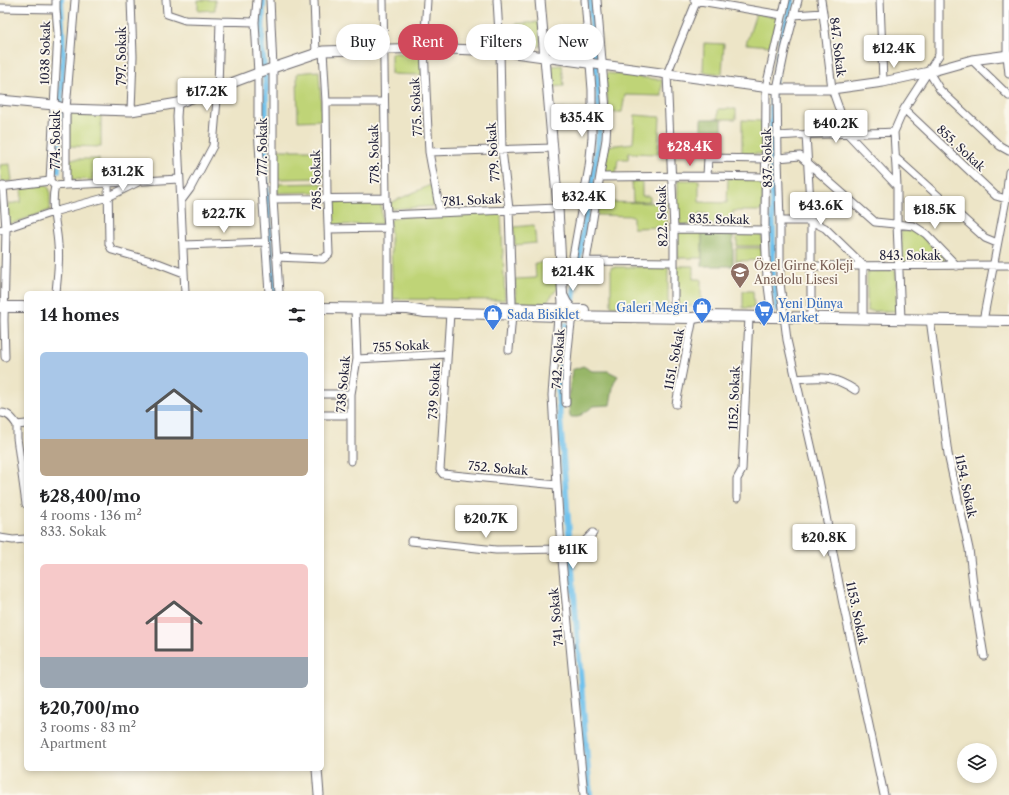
<!DOCTYPE html>
<html lang="en">
<head>
<meta charset="utf-8">
<style>
  :root { --surface:#fff; --page:#f6f6f6; --text:#202124; --muted:#757577; --accent:#d1495b }
  body { margin:0; font-family:"Libre Caslon Text",serif; background:var(--page); color:var(--text); height:100vh; display:flex; flex-direction:column; font-size:15px; white-space:nowrap }
  * { box-sizing:border-box; margin:0 }
  p { font-size:13px; color:var(--muted) }
  .icon { flex:none; width:22px; height:22px; fill:none; stroke:currentColor; stroke-width:2; stroke-linecap:round; stroke-linejoin:round }
  .map { position:relative; flex:1; overflow:hidden }
  .details { position:absolute; left:24px; top:291px; width:300px; height:480px; display:flex; flex-direction:column; background:var(--surface); border-radius:6px; box-shadow:0 2px 6px #0003 }
  .details>* { flex:none }
  .banner { position:absolute; left:336px; top:24px; width:380px; height:36px; display:flex; gap:8px }
  .tools { position:absolute; left:957px; top:743px; display:grid; gap:8px }
  .tools a { display:grid; place-items:center; width:40px; height:40px; border-radius:50%; background:var(--surface); box-shadow:0 2px 6px #0003; font-size:20px }
  .price { position:absolute; translate:-50% -34px; padding:0 9px; border-radius:4px; background:#fff; color:#222; font-size:13px; line-height:26px; filter:drop-shadow(0 1px 2px #0008) }
  .price::after { content:''; position:absolute; left:50%; top:24px; width:12px; height:9px; margin-left:-6px; background:inherit; clip-path:polygon(0 0,100% 0,50% 100%) }
  .price.active { background:var(--accent); color:#fff }
  ul { padding:0; list-style:none }
  li { display:grid; align-content:center; gap:8px; height:212px; padding:0 16px }
  li span { display:grid; place-items:center; height:124px; border-radius:6px; color:#555 }
  li>.icon { margin-inline-start:auto }
  span .icon { width:72px; height:72px; fill:#fffc; stroke-width:1 }
  li b { font-size:17px }
  h2 { display:flex; justify-content:space-between; align-items:center; height:48px; padding:0 16px; font-size:17px }
  .chip { padding:0 14px; border-radius:18px; background:var(--surface); box-shadow:0 2px 6px #0003; font-size:14px; line-height:36px }
  .chip.active { background:var(--accent); color:#fff }
  .map>svg:first-child { display:block }
  .green { fill:#bfd477; stroke:#707b59 }
  .forest { fill:#97b668; stroke:#5c6c52 }
  .lines { fill:none; stroke-linecap:round; stroke-linejoin:round }
  .canal { stroke:#71c2ed; stroke-width:6 }
  .street-casing { stroke:#69666c; stroke-width:9 }
  .secondary-casing { stroke:#69666c; stroke-width:11 }
  .primary-casing { stroke:#69666c; stroke-width:12 }
  .street { stroke:#fff; stroke-width:7 }
  .secondary { stroke:#fff; stroke-width:9 }
  .primary { stroke:#fff; stroke-width:10 }
  .labels { text-anchor:middle; dominant-baseline:central; stroke-width:3.5; stroke-linejoin:round; paint-order:stroke }
  .street-label { font-size:12px; fill:#22223b; stroke:#fbf7ec }
  .education-label { font-size:12px; fill:#785e54; stroke:#fbf7ec; text-anchor:start }
  .shop-label { font-size:12px; fill:#366cbe; stroke:#fbf7ec; text-anchor:start }
</style>
</head>
<body>
<div class="map">
<svg width="1009" height="795" viewBox="0 0 1009 795">
  <rect width="100%" height="100%" fill="#fbf7ec"/>
  <filter id="ink" filterUnits="userSpaceOnUse"><feTurbulence type="fractalNoise" baseFrequency=".025" numOctaves="2"/><feDisplacementMap in="SourceGraphic" scale="8" xChannelSelector="R" yChannelSelector="G"/><feConvolveMatrix kernelMatrix="1 2 1 2 8 2 1 2 1" color-interpolation-filters="sRGB"/></filter>
  <filter id="wash" filterUnits="userSpaceOnUse"><feTurbulence type="fractalNoise" baseFrequency=".012" numOctaves="4" result="noise"/><feDisplacementMap in="SourceGraphic" scale="16" xChannelSelector="R" yChannelSelector="G"/><feGaussianBlur stdDeviation="0.9" result="paint"/><feColorMatrix in="noise" values="0 0 0 0 0 0 0 0 0 0 0 0 0 0 0 0 0 1.4 0 .05"/><feComposite in="paint" operator="in"/></filter>
  <g filter="url(#wash)">
    <rect width="100%" height="100%" fill="#ede5c7"/>
    <path class="green" d="M198 0H215V10L198 11Z
      M756 13 778 18 770 46 746 44Z
      M539 22 541 46 517 47 515 24Z
      M704 43 724 44 722 74 703 72Z
      M391 53 422 54V75L391 74Z
      M562 65 564 86 553 87 551 66Z
      M319 71 322 120 298 121 297 73Z
      M608 73 662 80V96L625 95 622 112 609 113 605 76Z
      M565 109 567 129 557 130 555 110Z
      M718 109H736V119H718Z
      M71 112 101 115V147L68 146Z
      M635 115 660 117 658 154 629 153 628 159H618L616 174 604 173 608 146 633 143Z
      M742 120 762 121V154H742Z
      M277 150H323V178L277 179Z
      M70 159H99V173H93V180L70 179Z
      M10 164 12 181 1 182 0 165Z
      M728 178 763 179 762 211H733L732 225 706 224V214L699 213 698 225H677L678 180H699V202L727 203Z
      M632 181H642V196H650V201L633 202Z
      M322 183 323 192 277 193V184Z
      M46 184 50 190V210L8 225V204L21 202 22 188Z
      M433 184 436 206 391 209 390 203Z
      M381 201 382 224 332 225 331 202Z
      M599 202 667 203V227L633 228V216L597 215Z
      M501 212 505 300 393 299 390 221 395 217Z
      M534 225 536 243 515 245 514 227Z
      M678 231H702V258H678Z
      M901 231H917L946 261V265L902 263Z
      M737 233H762V246H737Z
      M736 248H761L762 260 736 261Z
      M556 262 558 288 544 305 516 302 515 279 536 278 535 263Z
      M676 266H693V279H701V306H676Z
      M611 267H668V306H611Z
      M867 270H896L897 311H867Z
      M743 291H753L754 308H743Z"/>
    <path class="forest" d="M701 119H722V141H701Z
      M702 231 733 232V266H702Z
      M583 366 592 371H608L618 376 614 382 610 405 594 406 578 417H570L568 399 572 370Z"/>
    <g class="lines">
      <path class="canal" d="M263 0 262 48 266 86 265 172 274 293
        M58 170 63 54 61 0
        M573 300 578 262 596 157 600 125 598 90 590 0
        M777 309 773 276 772 94 781 41 792 0
        M566 325 558 394 590 795"/>
    </g>
  </g>
  <g filter="url(#ink)">
    <g class="lines">
      <g class="street-casing">
        <path id="street" d="M56 0V9
          M166 0 167 14 185 20 255 22
          M257 0 255 22 258 73V130L269 293
          M270 0 273 68V199L279 293
          M314 0 316 53
          M383 0 386 198 388 228V309
          M427 0 424 48 429 152 440 212
          M497 0 500 51 502 150 509 209 512 302
          M597 0 607 122 606 139 586 261 674 262
          M694 0 782 15
          M798 0 785 50 777 89 778 158 780 221V283L787 340 819 480 842 599 884 795
          M821 0 823 13
          M880 0 883 82
          M1007 0V55L1009 74
          M0 8 56 9 58 33 50 181
          M794 15 823 13 832 89 848 134 897 186
          M972 60 1009 96
          M929 72 940 90 1000 146 1009 151
          M326 102H384
          M178 103 177 117 185 293
          M904 109 996 196 1006 199
          M131 111 133 56 131 0
          M806 134 811 221V318
          M777 136C816 133 855 134 894 132
          M429 152 553 148
          M895 157 985 238 997 243
          M778 158 800 156 875 222 914 226 926 234 957 266
          M707 176 765 177
          M601 177 707 176 708 158 765 159
          M108 183 109 244 112 250 158 263 184 273
          M66 185 108 183 179 179
          M3 186 6 229 4 320 5 357
          M0 187 50 181 53 184
          M273 199 386 198
          M181 201 190 189 213 146 218 88 220 21
          M387 215 558 208
          M780 221H811L825 228 861 263 863 266V318
          M329 229 388 228
          M674 229 765 230
          M0 230 53 212 108 197 140 181
          M183 245 265 242
          M276 257 323 259 329 254 327 198 326 102 323 51
          M811 266 1009 265
          M561 276 572 262 589 167 592 137V90L585 0
          M56 293C57 278 60 261 58 245 57 225 50 206 55 186L66 185V109L75 0
          M450 313 440 470 443 474 557 485
          M558 316 552 395 557 485 561 549 584 795
          M772 317 767 278 765 230 766 87 786 0
          M674 318V229L667 74 697 0
          M901 319 897 224V186L894 132 904 109 939 55V0
          M930 319 948 454 969 549 975 602 984 656
          M983 321 1006 199 1009 172
          M509 350 512 315
          M357 359 447 354
          M796 379C822 377 832 375 855 390
          M322 394H351
          M566 403C565 374 568 345 572 316
          M676 404 693 318
          M0 413C8 412 13 419 17 425L26 424
          M322 415H351
          M17 425V438L26 504
          M351 461V394L357 359 355 308
          M737 498V479L742 470 749 317
          M0 538 13 540 26 539
          M411 541 496 550 561 549 579 547 593 533"/>
      </g>
      <g class="secondary-casing">
        <path id="secondary" d="M540 0 558 208 563 304
          M0 100 54 105 66 109 131 111 178 103 258 73 323 51 424 48 500 51 777 89H832L883 82 929 72 972 60 1009 55
          M317 769 319 795"/>
      </g>
      <g class="primary-casing">
        <path id="primary" d="M563 297 566 303 572 310
          M0 307H26
          M322 308 408 309 425 312 558 316 693 318 705 316 772 317 1009 321
          M498 308 584 310"/>
      </g>
      <use href="#street" class="street"/>
      <use href="#secondary" class="secondary"/>
      <use href="#primary" class="primary"/>
    </g>
  </g>
  <defs>
    <g id="school-pin" transform="scale(1)"><path d="M0 17L-7.5 6A9.5 9.5 0 1 1 7.5 6Z" fill="#8d6e63" stroke="#fbf7ec"/><path d="M0-5L7-2L0 1L-7-2ZM-4 1L0 2.5L4 1V4Q0 6-4 4Z" fill="#fff"/></g>
    <g id="shop-pin" transform="scale(1)"><path d="M0 17L-7.5 6A9.5 9.5 0 1 1 7.5 6Z" fill="#3f7fe0" stroke="#fbf7ec"/><path d="M-5-2.5h2.3a2.7 3.5 0 0 1 5.4 0H5L5.5 6h-11ZM-1.5-2.5h3a1.5 2.3 0 0 0-3 0Z" fill="#fff"/></g>
    <g id="supermarket-pin" transform="scale(1)"><path d="M0 17L-7.5 6A9.5 9.5 0 1 1 7.5 6Z" fill="#3f7fe0" stroke="#fbf7ec"/><path d="M-6-5.5h2.5l.6 2H6L4.5 2H-2.5L-4.4-4H-6ZM-1.5 3.2a1.3 1.3 0 1 0 .1 0ZM3 3.2a1.3 1.3 0 1 0 .1 0Z" fill="#fff"/></g>
  </defs>
  <g fill-rule="evenodd">
    <use href="#school-pin" x="740" y="272"/>
    <use href="#shop-pin" x="702" y="307"/>
    <use href="#supermarket-pin" x="764" y="310"/>
    <use href="#shop-pin" x="493" y="314"/>
  </g>
  <g class="labels">
    <g class="street-label">
      <text transform="translate(838 47) rotate(83)">847. Sokak</text>
      <text transform="translate(45 53) rotate(-89)">1038 Sokak</text>
      <text transform="translate(121 56) rotate(-90)">797. Sokak</text>
      <text transform="translate(416 107) rotate(-93)">775. Sokak</text>
      <text transform="translate(55 140) rotate(-90)">774. Sokak</text>
      <text transform="translate(262 147) rotate(-90)">777. Sokak</text>
      <text transform="translate(961 148) rotate(43)">855. Sokak</text>
      <text transform="translate(493 152) rotate(-94)">779. Sokak</text>
      <text transform="translate(374 154) rotate(-91)">778. Sokak</text>
      <text transform="translate(767 158) rotate(-91)">837. Sokak</text>
      <text transform="translate(316 180) rotate(-91)">785. Sokak</text>
      <text transform="translate(472 200) rotate(-3)">781. Sokak</text>
      <text transform="translate(662 216) rotate(-92)">822. Sokak</text>
      <text transform="translate(719 219) rotate(1)">835. Sokak</text>
      <text x="910" y="255">843. Sokak</text>
      <text transform="translate(401 346) rotate(-3)">755 Sokak</text>
      <text transform="translate(558 359) rotate(-86)">742. Sokak</text>
      <text transform="translate(674 359) rotate(-79)">1151. Sokak</text>
      <text transform="translate(343 384) rotate(-85)">738 Sokak</text>
      <text transform="translate(434 391) rotate(-87)">739 Sokak</text>
      <text transform="translate(734 398) rotate(-88)">1152. Sokak</text>
      <text transform="translate(498 468) rotate(5)">752. Sokak</text>
      <text transform="translate(966 486) rotate(78)">1154. Sokak</text>
      <text transform="translate(857 613) rotate(78)">1153. Sokak</text>
      <text transform="translate(556 617) rotate(-95)">741. Sokak</text>
    </g>
    <g class="education-label">
      <text x="754" y="265">Özel Girne Koleji<tspan x="754" dy="14">Anadolu Lisesi</tspan></text>
    </g>
    <g class="shop-label">
      <text x="778" y="303">Yeni Dünya<tspan x="778" dy="14">Market</tspan></text>
      <text x="688" y="307" text-anchor="end">Galeri Meğri</text>
      <text x="507" y="314">Sada Bisiklet</text>
    </g>
  </g>
</svg>
<div class="tools">
<a><svg class="icon" aria-label="layers" viewBox="0 0 24 24"><path d="M12 4l9 5-9 5-9-5zM3 14l9 5 9-5"/></svg></a>
</div>
<b class="price" style="left:894px;top:69px">₺12.4K</b>
<b class="price" style="left:207px;top:112px">₺17.2K</b>
<b class="price" style="left:582px;top:138px">₺35.4K</b>
<b class="price" style="left:836px;top:144px">₺40.2K</b>
<b class="price active" style="left:690px;top:167px">₺28.4K</b>
<b class="price" style="left:123px;top:192px">₺31.2K</b>
<b class="price" style="left:584px;top:217px">₺32.4K</b>
<b class="price" style="left:821px;top:226px">₺43.6K</b>
<b class="price" style="left:935px;top:230px">₺18.5K</b>
<b class="price" style="left:224px;top:234px">₺22.7K</b>
<b class="price" style="left:573px;top:292px">₺21.4K</b>
<b class="price" style="left:486px;top:539px">₺20.7K</b>
<b class="price" style="left:824px;top:558px">₺20.8K</b>
<b class="price" style="left:573px;top:570px">₺11K</b>
<div class="banner">
<a class="chip">Buy</a>
<a class="chip active">Rent</a>
<a class="chip">Filters</a>
<a class="chip">New</a>
</div>
<section class="details">
<h2>14 homes<svg class="icon" aria-label="filters" viewBox="0 0 24 24"><path d="M4 7h16M4 17h16"/><circle cx="9" cy="7" r="2"/><circle cx="15" cy="17" r="2"/></svg></h2>
<ul>
<li><span style="background:linear-gradient(#a9c7e8 70%,#b9a48a 0)"><svg class="icon" aria-label="home" viewBox="0 0 24 24"><path d="M3 11l9-7 9 7M6 9v11h12V9"/></svg></span><div><b>₺28,400/mo</b><p>4 rooms · 136 m²</p><p>833. Sokak</p></div></li>
<li><span style="background:linear-gradient(#f6c9c9 75%,#9aa5b1 0)"><svg class="icon" aria-label="home" viewBox="0 0 24 24"><path d="M3 11l9-7 9 7M6 9v11h12V9"/></svg></span><div><b>₺20,700/mo</b><p>3 rooms · 83 m²</p><p>Apartment</p></div></li>
</ul>
</section>
</div>
</body>
</html>
